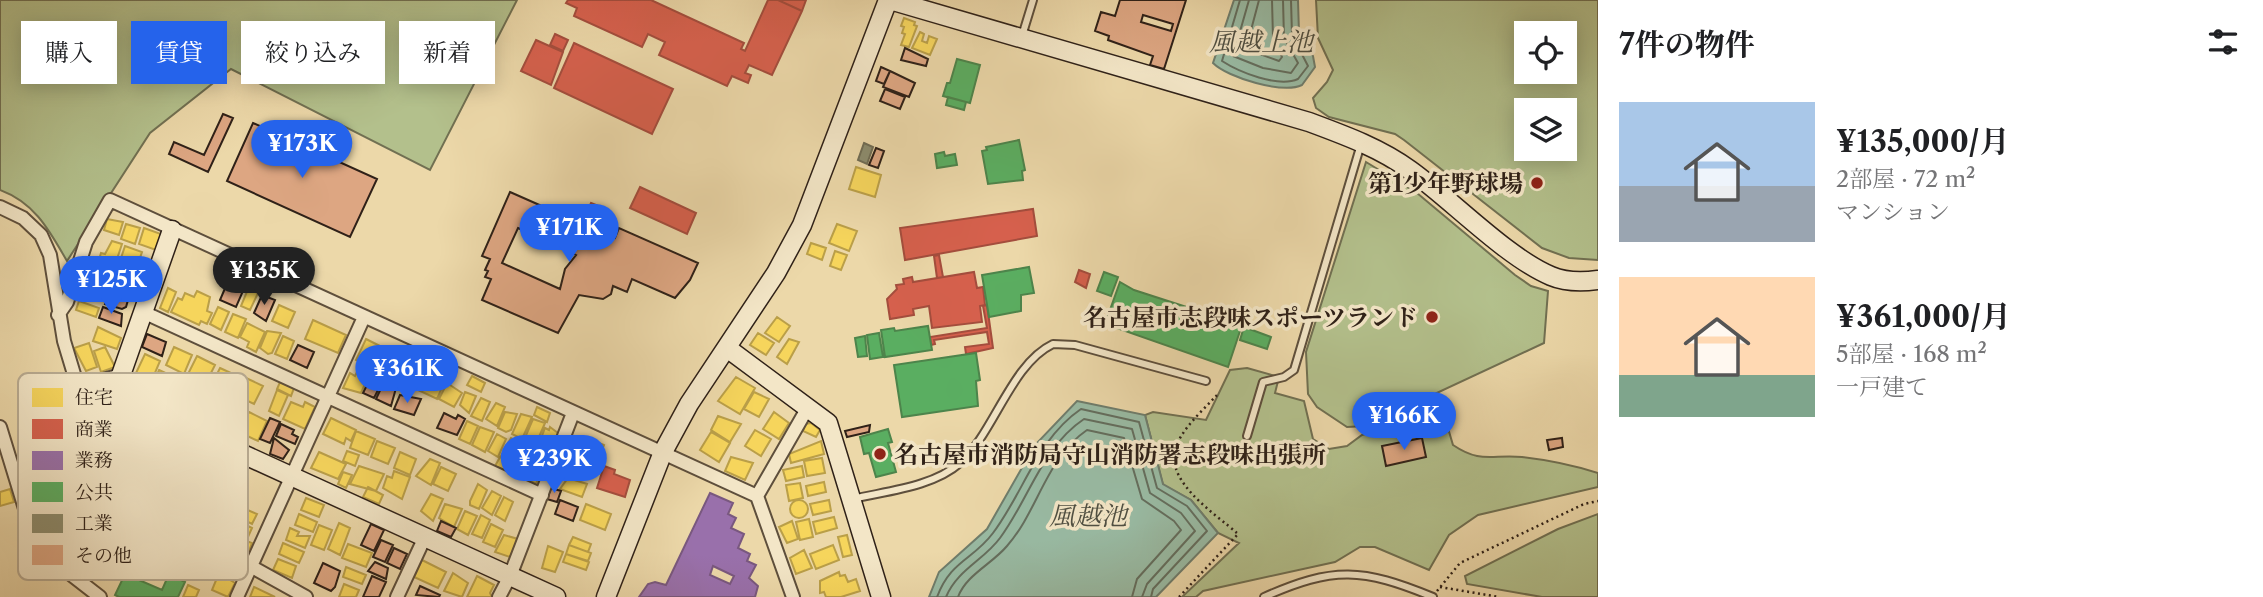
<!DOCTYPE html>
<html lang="ja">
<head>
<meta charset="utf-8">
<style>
  :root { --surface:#fff; --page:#f6f6f6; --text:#202124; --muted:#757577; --accent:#2563eb }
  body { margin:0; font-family:"Libre Caslon Text","Noto Serif JP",serif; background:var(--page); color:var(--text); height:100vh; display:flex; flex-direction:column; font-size:26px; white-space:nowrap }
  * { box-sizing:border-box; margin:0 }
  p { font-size:23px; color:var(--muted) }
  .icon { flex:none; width:38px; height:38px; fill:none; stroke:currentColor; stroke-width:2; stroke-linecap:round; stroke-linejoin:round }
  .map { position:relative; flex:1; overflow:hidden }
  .panel { display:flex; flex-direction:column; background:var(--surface); width:665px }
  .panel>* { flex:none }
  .banner { position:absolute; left:21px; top:21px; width:665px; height:63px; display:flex; gap:14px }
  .controls { position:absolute; left:1514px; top:21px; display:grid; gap:14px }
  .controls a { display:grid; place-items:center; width:63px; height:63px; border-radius:0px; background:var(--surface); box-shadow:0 4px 18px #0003; font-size:35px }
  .price { position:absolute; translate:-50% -60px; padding:0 16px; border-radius:24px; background:var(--accent); color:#fff; font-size:23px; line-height:46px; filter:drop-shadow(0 2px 4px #0008) }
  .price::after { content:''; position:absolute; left:50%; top:42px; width:21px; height:16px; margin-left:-10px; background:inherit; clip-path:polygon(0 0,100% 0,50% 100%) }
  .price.selected { background:#222; color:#fff }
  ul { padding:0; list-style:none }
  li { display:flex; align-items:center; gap:21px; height:175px; padding:0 21px }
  li span { display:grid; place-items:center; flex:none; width:196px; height:140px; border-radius:0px; color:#555 }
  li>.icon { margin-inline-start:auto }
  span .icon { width:84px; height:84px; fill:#fffc; stroke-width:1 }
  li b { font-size:30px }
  h2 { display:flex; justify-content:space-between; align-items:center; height:84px; padding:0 21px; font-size:30px }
  .pill { padding:0 24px; border-radius:0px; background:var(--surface); box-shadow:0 4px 18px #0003; font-size:24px; line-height:63px }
  .pill.selected { background:var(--accent); color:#fff }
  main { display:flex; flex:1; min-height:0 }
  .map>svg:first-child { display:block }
  .green { fill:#b3c08c; stroke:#717052; stroke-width:2; fill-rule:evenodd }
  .water { fill:#99bba4; stroke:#6f7d6c; stroke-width:2 }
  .homes { fill:#f6d55c; stroke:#ba9f48; stroke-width:2 }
  .shops { fill:#d6604d; stroke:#a44d3d; stroke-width:2 }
  .offices { fill:#9970ab; stroke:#79587f; stroke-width:2; fill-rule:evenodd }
  .public { fill:#5aae61; stroke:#4d844b; stroke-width:2 }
  .industry { fill:#8c8c6e; stroke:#706c54; stroke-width:2 }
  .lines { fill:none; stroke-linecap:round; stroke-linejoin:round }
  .shore { stroke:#646e5e; stroke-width:2 }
  .building { fill:#dda682; stroke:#2f2118; stroke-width:2; fill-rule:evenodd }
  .lane-casing { stroke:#5e4f3c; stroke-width:10 }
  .street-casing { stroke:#5e4f3c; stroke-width:16 }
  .secondary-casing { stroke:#2f2118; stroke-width:21 }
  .path { stroke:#2f2118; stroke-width:2.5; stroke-dasharray:2 3.5; stroke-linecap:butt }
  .lane { stroke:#f3e6c7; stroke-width:6 }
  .street { stroke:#f3e6c7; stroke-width:12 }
  .secondary { stroke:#f3e6c7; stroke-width:18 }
  .poi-dot { fill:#8f2418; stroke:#f3e6c7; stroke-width:2.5 }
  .labels { text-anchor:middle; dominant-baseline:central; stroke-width:7; stroke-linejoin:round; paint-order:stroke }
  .poi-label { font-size:24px; font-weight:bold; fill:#2f2118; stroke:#f3e6c7; text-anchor:end }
  .water-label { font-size:26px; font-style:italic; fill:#4f4f42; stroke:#f3e6c7 }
  .key { fill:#f3e6c7; stroke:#b8ab92; stroke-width:2 }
  .key-label { font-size:19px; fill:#2f2118 }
</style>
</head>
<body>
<main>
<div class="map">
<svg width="1598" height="597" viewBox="0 0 1598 597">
  <rect width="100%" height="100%" fill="#ecd8a9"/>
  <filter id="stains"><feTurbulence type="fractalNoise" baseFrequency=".00286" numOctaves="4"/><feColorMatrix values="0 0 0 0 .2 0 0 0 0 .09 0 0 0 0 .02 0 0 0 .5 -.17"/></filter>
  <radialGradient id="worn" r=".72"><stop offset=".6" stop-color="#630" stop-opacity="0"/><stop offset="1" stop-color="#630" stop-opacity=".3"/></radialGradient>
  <path class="green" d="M0 0H517L430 170 231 69 150 133 67 261C49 230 35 203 0 190Z
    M1316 0H1598V260L1569 258 1542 248 1404 140 1395 134 1329 117 1316 108 1313 98 1327 82 1333 70 1318 38ZM1526 33H1564V72H1526ZM1526 110H1564V149H1526Z
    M1366 162 1417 193 1515 275 1531 286 1548 291 1544 343 1366 426 1347 427 1317 407 1308 394 1306 352Z
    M1247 368 1279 377 1275 393 1304 401 1313 439 1329 449 1347 446 1362 435 1437 411 1445 418 1453 445C1481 464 1492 454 1522 457 1549 460 1573 465 1598 473V487L1478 515 1449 535 1429 570 1375 547H1360L1335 562 1203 591 1196 597H1182L1239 543 1218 533 1191 500 1163 485 1145 415 1153 412 1206 420 1230 370Z
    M1598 514V597H1542L1467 584 1465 576 1558 529Z"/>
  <path class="water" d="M1234 0H1298L1299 33 1313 56 1315 67 1302 85C1283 94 1228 78 1213 63Z
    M1077 401 1145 415 1163 484 1191 500 1218 533 1156 597H929L939 572 987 529 1035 445Z"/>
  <path class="homes" d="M904 18 915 22 914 25 917 26 909 47 901 45 905 34 902 33 904 27 901 26Z
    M920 32 924 34 922 41 927 43 929 36 937 39 930 55 912 48Z
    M856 167 881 175 875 197 849 189Z
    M107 219 123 222 119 235 104 230Z
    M126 224 140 228 135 244 121 239Z
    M837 224 857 231 849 251 829 243Z
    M144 228 161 234 156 250 139 244Z
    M112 241 122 244 114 268 98 263 101 253 105 254Z
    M811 243 826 248 822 260 807 254Z
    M125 246 142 252 138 264 121 258Z
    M835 251 847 255 841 270 830 266Z
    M119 263 140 270 136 281 115 275Z
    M95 267 112 273 103 301 83 295 88 280 94 282Z
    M168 288 176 292 168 312 160 308Z
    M248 289 258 293 250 310 241 306Z
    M197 291 210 297 207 311 212 313 207 324 201 321 199 325 171 312 178 298 182 300 185 293 194 297Z
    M79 301 99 308 96 317 76 310Z
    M279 305 295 312 288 328 272 321Z
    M218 307 229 312 221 330 210 324Z
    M233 314 246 319 238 338 225 332Z
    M777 317 790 326 779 342 765 333Z
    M313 320 346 335 338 353 305 339Z
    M247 323 265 332 256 352 247 347 249 342 240 337Z
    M98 327 121 338 117 349 93 341Z
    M267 331 281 333 272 353 268 354 260 348Z
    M758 333 774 343 766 355 750 345Z
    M283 336 294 341 287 359 275 354Z
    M366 339 380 346 370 366 356 360Z
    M789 339 799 342 787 364 777 357Z
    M89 343 97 367 86 371 74 348Z
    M105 347 115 367 101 372 94 351Z
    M174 347 192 355 184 374 166 365Z
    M145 354 160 361 152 380 136 373Z
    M380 354 400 363 394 377 374 369Z
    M197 356 215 365 206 383 188 374Z
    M404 360 420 370 412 388 395 380Z
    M220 368 231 373 222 392 211 386Z
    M159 370 172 376 163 397 150 391Z
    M357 372 368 377 361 393 343 388 350 373 355 376Z
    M424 373 444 383 437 399 416 389Z
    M472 376 485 383 481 392 467 385Z
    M736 377 755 388 740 414 718 401Z
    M246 378 263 386 254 404 237 396Z
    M280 382 294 388 291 396 277 389Z
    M447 383 462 393 454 407 439 399Z
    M277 390 288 395 279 416 269 411Z
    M465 392 476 396 469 413 460 405Z
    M754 392 769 399 759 417 744 409Z
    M481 398 490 402 482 421 471 416Z
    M291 402 303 407 305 402 315 407 305 429 283 419Z
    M496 403 505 407 497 426 486 419Z
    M537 407 550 413 547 422 534 415Z
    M249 412 267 421 258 441 239 432Z
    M505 412 517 414 511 430 506 432 498 428Z
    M774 412 789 423 779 439 763 429Z
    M521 414 532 417 522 439 512 434Z
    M718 416 741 424 730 442 711 430Z
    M331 418 356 430 351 441 346 438 344 444 323 434Z
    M533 419 545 423 536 444 524 440Z
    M467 421 478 426 470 444 459 439Z
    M811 423 820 430 816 437 803 431 805 424Z
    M480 427 494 432 485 452 472 445Z
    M550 427 558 433 550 451 538 446 545 428 549 430Z
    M755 430 771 439 761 456 745 446Z
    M356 431 375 439 368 455 350 448Z
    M711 432 730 443 719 462 700 450Z
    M497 434 506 439 498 457 488 451Z
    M511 438 520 443 511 461 501 456Z
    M570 439 579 443 575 454 565 450Z
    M377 441 395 448 388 464 371 457Z
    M594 441 604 445 598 460 580 453 585 442 592 445Z
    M821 441 824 454 791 463 789 454Z
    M522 448 531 454 525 470 514 465Z
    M542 450 551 454 545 467 536 463Z
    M347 451 359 455 355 466 343 461Z
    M319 452 346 464 338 479 311 468Z
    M400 452 416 459 410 475 394 468Z
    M500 457 512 462 508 472 495 466Z
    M731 457 753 463 745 480 725 471Z
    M822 458 825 473 807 476 804 461Z
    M430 459 440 463 431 485 416 476Z
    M532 463 543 468 536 484 524 478Z
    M359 466 384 474 376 491 350 484Z
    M802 466 804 477 786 481 783 470Z
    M441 467 456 474 448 491 433 484Z
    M394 471 410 477 402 499 383 488 387 476 392 478Z
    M343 472 352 475 346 488 338 484Z
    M568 478 587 484 582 497 560 489Z
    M824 482 826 492 808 496 806 486Z
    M800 483 803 498 789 501 786 485Z
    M478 484 487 490 479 509 470 505V501Z
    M368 487 383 495 379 504 363 497Z
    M10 489 14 502 0 506V492Z
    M492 491 501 496 492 515 482 508Z
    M431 494 443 499 433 521 421 511Z
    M504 497 513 502 505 521 495 515Z
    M306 498 324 505 319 517 301 510Z
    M829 500 831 511 813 515 810 504Z
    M790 509a9 9 0 1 1 18 0a9 9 0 1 1-18 0Z
    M445 504 462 509 454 527 439 518Z
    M586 504 611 514 605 530 580 520Z
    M243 508 257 514 252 524 234 515 237 509 242 511Z
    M465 511 477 516 468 535 457 529Z
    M299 514 317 522 313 532 295 525Z
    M481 515 490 520 482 538 472 534Z
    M834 517 837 528 816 534 813 522Z
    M234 519 252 528 248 537 230 528Z
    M809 519 813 537 800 540 796 522Z
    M792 521 798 539 787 543 779 527Z
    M339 523 350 528 340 555 328 549Z
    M491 524 503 530 495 547 483 542Z
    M319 525 332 530 324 550 311 545Z
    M290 528 299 532 297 536H310L305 548 286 540Z
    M504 535 518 539 510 557 495 552Z
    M847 535 852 555 843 557 838 537Z
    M233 536 252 543 248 554 229 545Z
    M573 537 591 544 588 552 569 545Z
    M283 543 304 552 299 563 279 554Z
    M348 544 372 553 366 567 342 558Z
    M569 545 591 553 588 561 566 554Z
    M833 545 839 560 816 569 810 554Z
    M548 546 563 552 555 572 542 568Z
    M804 550 812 568 796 574 790 558Z
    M566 554 589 562 586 570 563 562Z
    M278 559 296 566 292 578 273 570Z
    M422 560 446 572 438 588 414 577Z
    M346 567 366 575 362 584 343 577Z
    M839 572 840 576 845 575 848 582 856 579 860 591 841 597H826L824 592 820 593V581Z
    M219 573 235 583 228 597 212 590Z
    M453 573 468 583 462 597 444 591Z
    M477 576 494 585 490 593 492 597H467Z
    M344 584 359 590 356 597H339Z
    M188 585 199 590 196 597H183Z
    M254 587 275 597H250Z"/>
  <path class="shops" d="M568 0H651L744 43 741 49 745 51 768 0H778L802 11 772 75 749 65 745 73 751 75 748 83 732 76 727 86 659 55 665 42 648 34 642 47 574 16 577 8 566 3Z
    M778 0H806L802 11Z
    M555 34 568 40 563 51 550 45Z
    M536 40 563 52 551 85 521 71Z
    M574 43 673 89 652 134 554 88Z
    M640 187 696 213 687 234 630 208Z
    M591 203 606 209 602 220 586 214Z
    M1033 209 1037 236 905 260 900 228Z
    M939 255 943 277 937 278 934 256Z
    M1079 270 1090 274 1086 288 1075 282Z
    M974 272 977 288 983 287 985 305 980 306 982 322 932 328 929 306 913 309 914 315 890 319 887 299 897 289 896 285 904 284 903 279 912 277 913 282Z
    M987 305 993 348 966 354 965 347 989 344 987 332 934 340 935 344 931 345 930 337 987 328 983 306Z
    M604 466 615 470 614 474 630 480 625 497 597 488Z"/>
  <path class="offices" d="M710 493 733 503 728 514 736 518 731 528 744 534 738 548 750 554 747 561 756 565 749 578 758 586 755 597H639L648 584 655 582 666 585ZM713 566 734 576 730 584 710 575Z"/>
  <path class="public" d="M957 59 980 65 970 103 943 96 947 83H950Z
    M948 97 966 102 964 110 946 105Z
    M1019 140 1025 170 1022 171 1023 180 988 184 982 151 987 150 986 147Z
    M944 152 945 156 955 154 957 165 937 168 935 154Z
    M1029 267 1034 293 1021 295V311L989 317 982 275Z
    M1104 272 1118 277 1111 296 1097 291Z
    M1120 282 1134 290 1242 325 1228 367 1105 324Z
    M928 326 932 350 885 357 881 330 894 328 895 331Z
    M1244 327 1271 337 1267 349 1240 340Z
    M879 333 883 357 870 359 867 335Z
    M865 336 867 356 858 357 855 338Z
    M976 353 980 380 976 381 978 406 902 417 894 365Z
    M888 429 892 442 888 443 896 472 876 477 869 453 864 454 860 437Z
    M125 574 162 590 169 574 185 582 178 597H119L115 595Z"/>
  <path class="industry" d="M864 143 873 147 867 164 858 160Z"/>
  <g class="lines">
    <path class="shore" d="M1240 0 1222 61C1239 72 1278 88 1298 79L1308 66 1292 35 1291 0
      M1249 0 1233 56 1263 68 1291 73 1298 63 1284 38 1283 0
      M1259 0 1246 49 1279 61 1282 57 1273 38 1272 0
      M937 597C951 560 973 560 993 533 1024 492 1037 439 1081 409L1139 422 1157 488 1187 506 1207 531 1153 589 1151 597
      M946 597C957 570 984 560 1000 538 1029 499 1042 447 1084 419L1132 429 1150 493 1181 513 1195 531 1147 584 1142 597
      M958 597C966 575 992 564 1007 546 1038 511 1046 458 1087 430L1124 438 1142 499 1174 521 1181 530 1137 579 1132 597"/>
  </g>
  <path class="building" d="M1120 0H1186L1164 69 1150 65 1153 56 1108 40 1109 36 1095 31 1101 12 1115 16ZM1143 15 1173 24 1171 31 1141 22Z
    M905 48 928 59 926 66 901 60Z
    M881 67 890 71 884 84 876 81Z
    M890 71 915 83 909 97 883 87Z
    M885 89 905 97 900 109 880 101Z
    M223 114 233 118 208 172 169 154 174 142 204 155Z
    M253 123 377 179 350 237 227 181Z
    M876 148 884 151 878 168 869 165Z
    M510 192 603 233 599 240 604 243 608 235 615 238 619 228 698 263 690 280 675 298 632 279 627 292 613 286 611 294 603 299 579 295 558 333 482 300 491 279 485 277 488 271 485 270 490 259 482 256ZM518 228 576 255 565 269 560 289 502 263Z
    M113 278 133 285 129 296 109 289Z
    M226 286 243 291 236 307 220 300Z
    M109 293 128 300 126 307 122 309 105 304Z
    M262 295 275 300 266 321 254 313Z
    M103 307 122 314 121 326 99 318Z
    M147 334 166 342 162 356 142 347Z
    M298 345 314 352 307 368 290 360Z
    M372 375 383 380 374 398 363 393Z
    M384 382 396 388 391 406 376 399Z
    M400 395 421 399 414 415 394 409Z
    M444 413 456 419 458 415 465 419 457 435 437 428Z
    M270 418 280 422 270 443 260 439Z
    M281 424 294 430 292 434 298 437 295 444 276 436Z
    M870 425 869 432 847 437 845 431Z
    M274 438 289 450 283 459 270 454Z
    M1422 438 1426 457 1386 466 1382 446Z
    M1562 438 1563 447 1549 450 1547 440Z
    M551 488 561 491 557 502 547 499Z
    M560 500 578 507 573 521 555 514Z
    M441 521 456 528 451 537 437 531Z
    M371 524 384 530 374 551 361 545Z
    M381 540 393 545 385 562 373 557Z
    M394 548 407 554 400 569 387 563Z
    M375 562 388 568 386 579 368 571Z
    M323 563 340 571 335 587 331 591 314 583Z
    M372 576 386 582 379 597H363Z
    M420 586 440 595 439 597 416 595Z"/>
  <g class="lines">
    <g class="lane-casing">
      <path id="lane" d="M1022 36 1033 0
        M1247 436 1263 382 1284 377 1294 370 1361 144
        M853 499C886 491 933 487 960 463 994 433 1011 364 1053 344L1075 345 1206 381
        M1264 597C1334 566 1362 568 1433 597"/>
    </g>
    <g class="street-casing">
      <path id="street" d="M0 207 23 218 41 235 50 255 64 341 108 487 306 597
        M143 312 542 495
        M58 315 67 302 86 242 110 200 757 496 793 597
        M79 387 121 375
        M0 427 37 548 100 597
        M757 496 807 409
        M27 511 108 487
        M237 597 364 317
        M397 597 424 539
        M499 597 510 576 573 413"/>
    </g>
    <g class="secondary-casing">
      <path id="secondary" d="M890 0 1309 122C1344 135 1380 148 1410 170 1452 200 1506 257 1551 276 1565 282 1583 282 1598 280
        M172 230 121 375 144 409 556 597
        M727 348 828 423 881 597
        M606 597 663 452 689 404 776 273 802 225 888 0"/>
    </g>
    <path class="path" d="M1440 587 1499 597
      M1437 591 1460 563 1584 504 1598 501
      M1179 597 1238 534C1215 513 1157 478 1179 440 1188 423 1205 408 1218 394"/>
    <use href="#lane" class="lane"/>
    <use href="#street" class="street"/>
    <use href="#secondary" class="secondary"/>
  </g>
  <g class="poi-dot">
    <circle cx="1537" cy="183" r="7"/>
    <circle cx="1432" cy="317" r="7"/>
    <circle cx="880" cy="454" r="7"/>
  </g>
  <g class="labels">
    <g class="poi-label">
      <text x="1523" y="183">第1少年野球場</text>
      <text x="1418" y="317">名古屋市志段味スポーツランド</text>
      <text x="894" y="454" text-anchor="start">名古屋市消防局守山消防署志段味出張所</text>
    </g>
    <g class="water-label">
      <text x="1261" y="42">風越上池</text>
      <text x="1088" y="516">風越池</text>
    </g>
  </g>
  <rect x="18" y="373" width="230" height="207" rx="10" class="key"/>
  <rect x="32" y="388" width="31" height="19" fill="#f6d55c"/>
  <rect x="32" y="419" width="31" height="20" fill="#d6604d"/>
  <rect x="32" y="451" width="31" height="19" fill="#9970ab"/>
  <rect x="32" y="482" width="31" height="20" fill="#5aae61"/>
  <rect x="32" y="514" width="31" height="19" fill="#8c8c6e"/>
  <rect x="32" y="545" width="31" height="20" fill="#dda682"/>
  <g class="key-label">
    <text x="75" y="404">住宅</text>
    <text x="75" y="436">商業</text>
    <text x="75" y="467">業務</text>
    <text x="75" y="499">公共</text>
    <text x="75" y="530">工業</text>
    <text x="75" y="562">その他</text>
  </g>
  <rect width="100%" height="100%" filter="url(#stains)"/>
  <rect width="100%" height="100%" fill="url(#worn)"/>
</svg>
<div class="controls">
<a><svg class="icon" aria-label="locate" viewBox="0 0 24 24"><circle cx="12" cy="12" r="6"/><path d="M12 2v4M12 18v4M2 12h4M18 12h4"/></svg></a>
<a><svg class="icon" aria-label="layers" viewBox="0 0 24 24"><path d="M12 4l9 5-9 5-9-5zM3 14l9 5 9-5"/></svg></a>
</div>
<b class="price" style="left:302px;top:180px">¥173K</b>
<b class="price" style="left:569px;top:264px">¥171K</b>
<b class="price selected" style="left:264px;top:307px">¥135K</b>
<b class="price" style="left:111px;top:316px">¥125K</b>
<b class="price" style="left:407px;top:405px">¥361K</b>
<b class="price" style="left:1404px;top:452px">¥166K</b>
<b class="price" style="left:554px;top:495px">¥239K</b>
<div class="banner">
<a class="pill">購入</a>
<a class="pill selected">賃貸</a>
<a class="pill">絞り込み</a>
<a class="pill">新着</a>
</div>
</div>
<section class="panel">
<h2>7件の物件<svg class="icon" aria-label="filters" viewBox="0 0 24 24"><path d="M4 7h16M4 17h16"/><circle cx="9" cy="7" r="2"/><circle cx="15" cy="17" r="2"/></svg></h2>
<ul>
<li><span style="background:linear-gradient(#a9c7e8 60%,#9aa5b1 0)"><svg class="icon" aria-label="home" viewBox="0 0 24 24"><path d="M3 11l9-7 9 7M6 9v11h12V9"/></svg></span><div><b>¥135,000/月</b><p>2部屋 · 72 m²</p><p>マンション</p></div></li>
<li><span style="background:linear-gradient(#ffd9b3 70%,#7fa58c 0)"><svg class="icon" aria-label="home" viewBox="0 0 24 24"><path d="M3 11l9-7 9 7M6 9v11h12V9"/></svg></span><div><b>¥361,000/月</b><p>5部屋 · 168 m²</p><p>一戸建て</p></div></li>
</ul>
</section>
</main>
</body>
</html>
